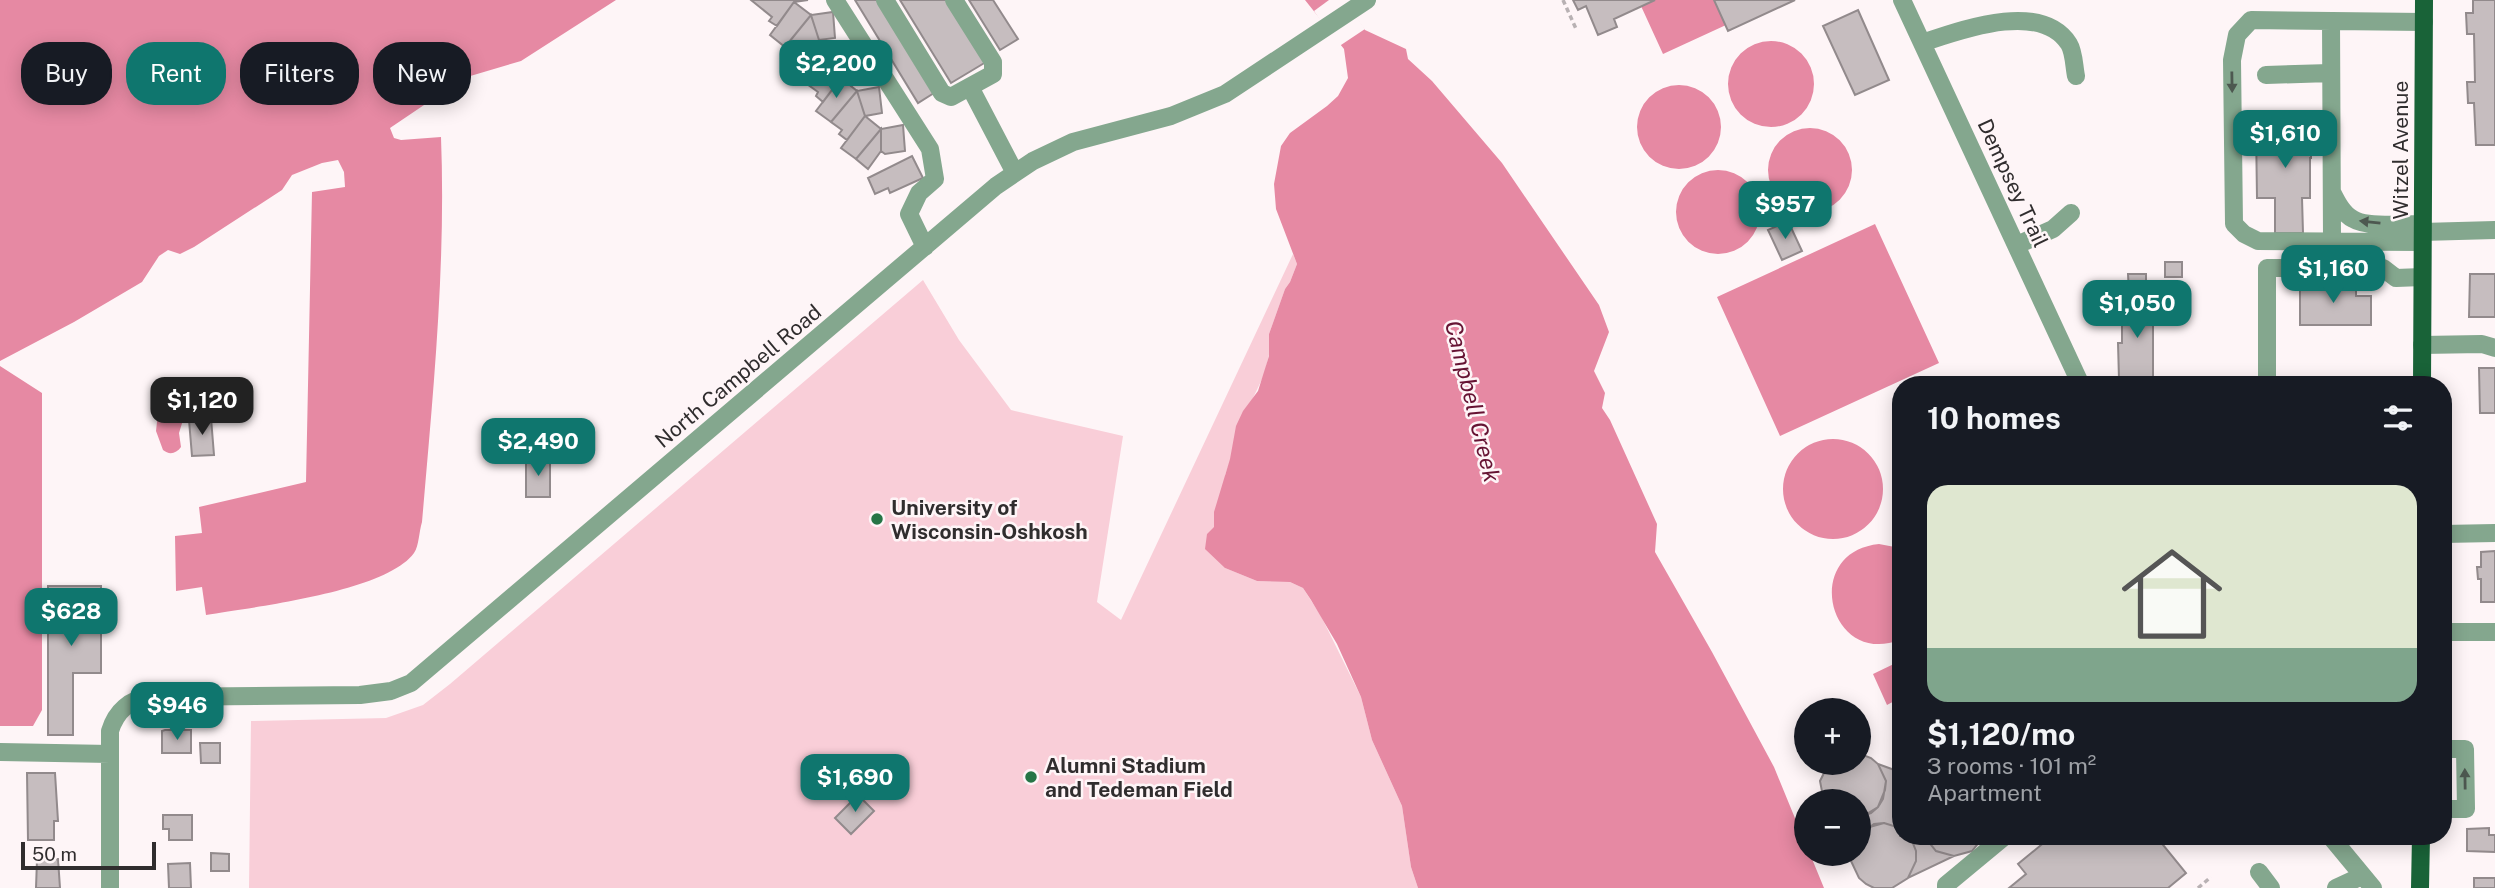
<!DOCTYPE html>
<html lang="en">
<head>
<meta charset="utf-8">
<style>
  :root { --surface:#171b24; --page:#242831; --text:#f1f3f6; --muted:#9ea1a6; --accent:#0f766e }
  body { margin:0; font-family:"Public Sans",sans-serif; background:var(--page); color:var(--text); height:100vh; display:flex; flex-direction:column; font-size:26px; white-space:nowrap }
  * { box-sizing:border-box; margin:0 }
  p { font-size:23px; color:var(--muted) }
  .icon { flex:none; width:38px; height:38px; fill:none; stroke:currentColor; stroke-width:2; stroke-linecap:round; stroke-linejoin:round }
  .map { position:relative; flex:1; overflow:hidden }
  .drawer { position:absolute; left:1892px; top:376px; width:560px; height:469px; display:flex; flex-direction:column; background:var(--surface); border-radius:28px; box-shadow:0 4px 18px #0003 }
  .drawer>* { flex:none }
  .banner { position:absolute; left:21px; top:42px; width:665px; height:63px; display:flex; gap:14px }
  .fabs { position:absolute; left:1794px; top:698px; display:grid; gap:14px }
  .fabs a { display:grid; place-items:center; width:77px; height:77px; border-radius:50%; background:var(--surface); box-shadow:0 4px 18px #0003; font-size:35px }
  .scale { position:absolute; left:21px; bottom:18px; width:135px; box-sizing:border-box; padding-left:7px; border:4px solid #302d2e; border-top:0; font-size:19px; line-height:24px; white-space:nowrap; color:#302d2e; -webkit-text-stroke:5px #fef5f7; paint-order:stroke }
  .price { position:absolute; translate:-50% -60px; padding:0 16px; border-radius:14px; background:var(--accent); color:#fff; font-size:23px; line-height:46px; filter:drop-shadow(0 2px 4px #0008) }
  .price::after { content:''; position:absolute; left:50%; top:42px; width:21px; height:16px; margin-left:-10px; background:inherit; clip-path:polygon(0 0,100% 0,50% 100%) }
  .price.on { background:#222; color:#fff }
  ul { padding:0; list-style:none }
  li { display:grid; align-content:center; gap:14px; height:371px; padding:0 35px }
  li span { display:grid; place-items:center; height:217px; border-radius:21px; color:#555 }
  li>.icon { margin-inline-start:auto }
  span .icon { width:126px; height:126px; fill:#fffc; stroke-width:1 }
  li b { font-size:30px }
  h2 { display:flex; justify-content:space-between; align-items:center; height:84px; padding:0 35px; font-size:30px }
  .pill { padding:0 24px; border-radius:28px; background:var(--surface); box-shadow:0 4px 18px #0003; font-size:24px; line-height:63px }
  .pill.on { background:var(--accent); color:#fff }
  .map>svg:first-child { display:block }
  .green { fill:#f9ced8 }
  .water { fill:#e689a3 }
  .pier { fill:#fef5f7 }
  .building { fill:#c6bdbf; stroke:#928a8c; stroke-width:2 }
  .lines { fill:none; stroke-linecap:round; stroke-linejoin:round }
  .path { stroke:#b8b1b3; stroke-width:3.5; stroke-dasharray:5 3.5; stroke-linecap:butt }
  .minor { stroke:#84a78e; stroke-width:18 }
  .major { stroke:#196338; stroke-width:18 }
  .oneway { fill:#4d5850 }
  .poi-dot { fill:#267546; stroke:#fef5f7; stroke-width:2.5 }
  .labels { text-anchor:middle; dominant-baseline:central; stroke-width:5; stroke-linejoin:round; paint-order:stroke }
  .street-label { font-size:21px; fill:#302d2e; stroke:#fef5f7 }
  .poi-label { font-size:21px; font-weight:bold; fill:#302d2e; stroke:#fef5f7; text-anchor:start }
  .water-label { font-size:23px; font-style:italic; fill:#661333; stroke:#fef5f7 }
</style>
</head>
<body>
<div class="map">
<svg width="2495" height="888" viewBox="0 0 2495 888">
  <rect width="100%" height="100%" fill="#fef5f7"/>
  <path class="green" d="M1293 254 1297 264 1290 282 1285 289 1269 334V355L1264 375 1252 400 1225 475V568L1257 581 1290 582 1303 588 1321 616 1361 697 1372 740 1402 806 1411 867 1418 888H249L251 721 386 718 423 705 450 684 923 280 959 340 1011 410 1123 436 1097 602 1121 620Z"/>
  <path class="water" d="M0 0H616L521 61 440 85 427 103 390 128 394 138 401 140 441 137C446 266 433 394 422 522 419 531 419 546 414 553 386 592 253 607 206 615L202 587 176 591 175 536 202 533 199 507 306 482 312 192 345 187 344 172 338 160 322 163 292 175 282 190 194 247 180 254 168 250 159 256 142 282 74 322 0 361Z
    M1305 0H1344L1365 30 1406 49 1408 59 1432 81 1502 163 1599 305 1609 332 1594 371 1605 393 1602 408 1610 420 1657 524 1655 552 1712 652 1774 767 1806 845V854H1810L1824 888H1418L1411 867 1402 806 1372 740 1361 697 1337 644 1311 600 1303 588 1290 582 1257 581 1225 568 1205 549 1207 534 1214 527V512L1230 459 1236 426 1243 411 1258 391 1269 356V334L1285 289 1290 282 1297 264 1276 209 1274 184 1281 146 1290 133 1327 106 1338 96 1348 78 1344 49Z
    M1655 0H1714L1726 25 1663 54 1641 6Z
    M1728 84a43 43 0 1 1 86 0a43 43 0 1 1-86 0Z
    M1637 127a42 42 0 1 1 84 0a42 42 0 1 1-84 0Z
    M1768 170a42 42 0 1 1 84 0a42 42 0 1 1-84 0Z
    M1676 212a42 42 0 1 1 84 0a42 42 0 1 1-84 0Z
    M1875 224 1939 363 1780 436 1717 297Z
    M0 366 42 393V710L33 726H0Z
    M168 406 179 410 183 420 179 433 181 447C176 454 169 455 163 450L156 431 158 413Z
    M1783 489a50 50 0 1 1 100 0a50 50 0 1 1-100 0Z
    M1879 544 1900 548V640C1828 667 1801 552 1879 544Z
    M1900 661V698L1887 705 1873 674Z"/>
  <path class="pier" d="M1329 0H1345L1365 29 1338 47 1314 11Z"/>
  <path class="building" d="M751 0H808L794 2 777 26 769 21 772 17Z
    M855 0H877L934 93 918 103Z
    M900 0H948L986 62 951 83Z
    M969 0H993L1018 39 1000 50Z
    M1573 0H1655L1614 19 1617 27 1598 35 1586 6 1578 10Z
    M1714 0H1795L1728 31Z
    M2473 0H2495V145H2476L2474 103H2468L2467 82H2475L2474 34H2467L2466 13H2473Z
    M794 2 811 15 785 47 770 35Z
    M1858 10 1889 80 1855 95 1823 26Z
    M833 12 835 38 819 40 811 15Z
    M811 15 819 40 800 64 793 58 795 55 785 47Z
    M819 40 834 53 807 84 793 73Z
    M856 49 858 76 841 78 834 53Z
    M834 53 841 78 823 102 816 96 818 92 807 84Z
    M841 78 857 91 831 122 816 111Z
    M879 87 882 113 865 116 857 91Z
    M857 91 865 116 847 140 839 134 842 130 831 122Z
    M865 116 881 129 856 159 841 148Z
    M2294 120H2314V137H2311V158H2310V198H2302L2303 233H2275V198H2257L2256 128 2257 123H2294Z
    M903 125 905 151 885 154 881 151V129Z
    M881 129V151L868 169 856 159Z
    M912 156 923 178 890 193 888 188 875 194 868 178Z
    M1788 221 1802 251 1782 260 1768 230Z
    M2165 262H2182V277H2165Z
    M2128 274H2146V294H2129Z
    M2470 274H2495V317H2469Z
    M2300 282 2356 283V296H2371V325H2300Z
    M2122 298H2153V379H2119L2118 343H2122Z
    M2479 368H2495V413H2480Z
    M211 418 214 455 192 456 189 420Z
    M526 459H550V497H526Z
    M2495 551V602H2481V579H2478L2477 567H2481V552Z
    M48 586H101V673H73V735H48Z
    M165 730H191V753H162V731Z
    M200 743H220V763H201Z
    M1858 753 1871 758 1878 764 1886 781 1883 799 1878 807 1871 813 1858 817V802H1824L1820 781 1829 763H1858Z
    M1878 764 1900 772V828L1884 823 1866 828 1862 817 1878 807 1885 790 1886 781Z
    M27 773H55L58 821H54V840H28Z
    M858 795 874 811 851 834 835 818Z
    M163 815H192V840H169V829H163Z
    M1884 823 1900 828V836H1910L1916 851V861L1908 878 1892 888H1874L1866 884 1859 878 1851 861V854H1858L1859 835 1874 824Z
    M2489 828V835H2495V852L2467 851V829Z
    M1910 836H1924L1936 851 1954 856 1908 878 1916 861V851Z
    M1984 836 1972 851 1954 856 1936 851 1924 836Z
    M2052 836H2163L2159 840 2186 873 2168 888H2009L2026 874 2018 864Z
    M211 853 229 854V871H211Z
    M58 859 60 888H36L37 860Z
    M190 863 191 888H169L168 864Z
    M2474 878H2495V888H2474Z"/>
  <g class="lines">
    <path class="path" d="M1563 0 1577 31
      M2198 888 2211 877"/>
    <path class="minor" d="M835 0 930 149 935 179 919 193 909 214 925 247
      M885 0 942 93 951 97 993 74V62L954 0
      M1902 0 2081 385
      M2331 21 2332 240
      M1922 43C1961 30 2041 0 2069 44 2074 52 2074 66 2076 76
      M2266 75 2330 73
      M970 87 1015 173
      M2332 192C2337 202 2343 214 2353 219 2367 228 2405 224 2422 224
      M2422 232 2495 230
      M2422 242 2258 241 2244 234 2234 224 2232 60 2237 35 2251 20 2424 22
      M2017 245 2053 229 2071 213
      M2422 345 2482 344 2495 348
      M2267 381V268H2383L2396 278 2422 277
      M2443 534 2495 533
      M2443 632H2495
      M2443 749H2465L2466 809H2443
      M0 752 110 754
      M2330 836 2373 888
      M2259 872 2271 888
      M110 888V731C116 711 130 699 150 697L360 695 391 691 411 683 996 186 1033 161 1073 142 1171 116 1225 94 1367 0
      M1946 888V885L2005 836
      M2336 888 2362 876"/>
    <path class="major" d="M2422 385 2424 0
      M2420 888 2421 836"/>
  </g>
  <defs><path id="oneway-solid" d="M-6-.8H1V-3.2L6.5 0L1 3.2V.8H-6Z" transform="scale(1.75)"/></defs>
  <g class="oneway">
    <use href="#oneway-solid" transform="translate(2232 82) rotate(89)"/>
    <use href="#oneway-solid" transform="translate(2370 222) rotate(-174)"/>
    <use href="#oneway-solid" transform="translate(2465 779) rotate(-91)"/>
  </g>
  <g class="poi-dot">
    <circle cx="877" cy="519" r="7"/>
    <circle cx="1031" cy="777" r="7"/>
  </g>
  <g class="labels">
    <g class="street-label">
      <text transform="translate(2400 150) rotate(-90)">Witzel Avenue</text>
      <text transform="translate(2013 183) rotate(65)">Dempsey Trail</text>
      <text transform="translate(738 376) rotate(-40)">North Campbell Road</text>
    </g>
    <g class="poi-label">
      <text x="891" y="507">University of<tspan x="891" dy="24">Wisconsin-Oshkosh</tspan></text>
      <text x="1045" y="765">Alumni Stadium<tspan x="1045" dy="24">and Tedeman Field</tspan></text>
    </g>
    <g class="water-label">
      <text transform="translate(1473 401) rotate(76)">Campbell Creek</text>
    </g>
  </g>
</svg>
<div class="fabs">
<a>+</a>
<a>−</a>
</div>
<div class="scale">50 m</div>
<b class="price" style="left:836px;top:100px">$2,200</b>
<b class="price" style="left:2285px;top:170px">$1,610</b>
<b class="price" style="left:1785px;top:241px">$957</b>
<b class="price" style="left:2333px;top:305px">$1,160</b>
<b class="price" style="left:2137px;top:340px">$1,050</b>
<b class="price on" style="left:202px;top:437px">$1,120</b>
<b class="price" style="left:538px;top:478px">$2,490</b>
<b class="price" style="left:71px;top:648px">$628</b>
<b class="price" style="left:177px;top:742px">$946</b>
<b class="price" style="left:855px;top:814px">$1,690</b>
<div class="banner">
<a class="pill">Buy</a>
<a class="pill on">Rent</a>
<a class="pill">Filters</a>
<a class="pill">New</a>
</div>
<section class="drawer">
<h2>10 homes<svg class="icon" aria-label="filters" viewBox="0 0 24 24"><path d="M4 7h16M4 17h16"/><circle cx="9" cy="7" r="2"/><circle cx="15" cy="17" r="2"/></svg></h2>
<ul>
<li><span style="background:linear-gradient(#dfe7d0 75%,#7fa58c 0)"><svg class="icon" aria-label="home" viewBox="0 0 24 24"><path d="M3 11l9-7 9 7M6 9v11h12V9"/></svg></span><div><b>$1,120/mo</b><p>3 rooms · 101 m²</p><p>Apartment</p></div></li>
</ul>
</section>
</div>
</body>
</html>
